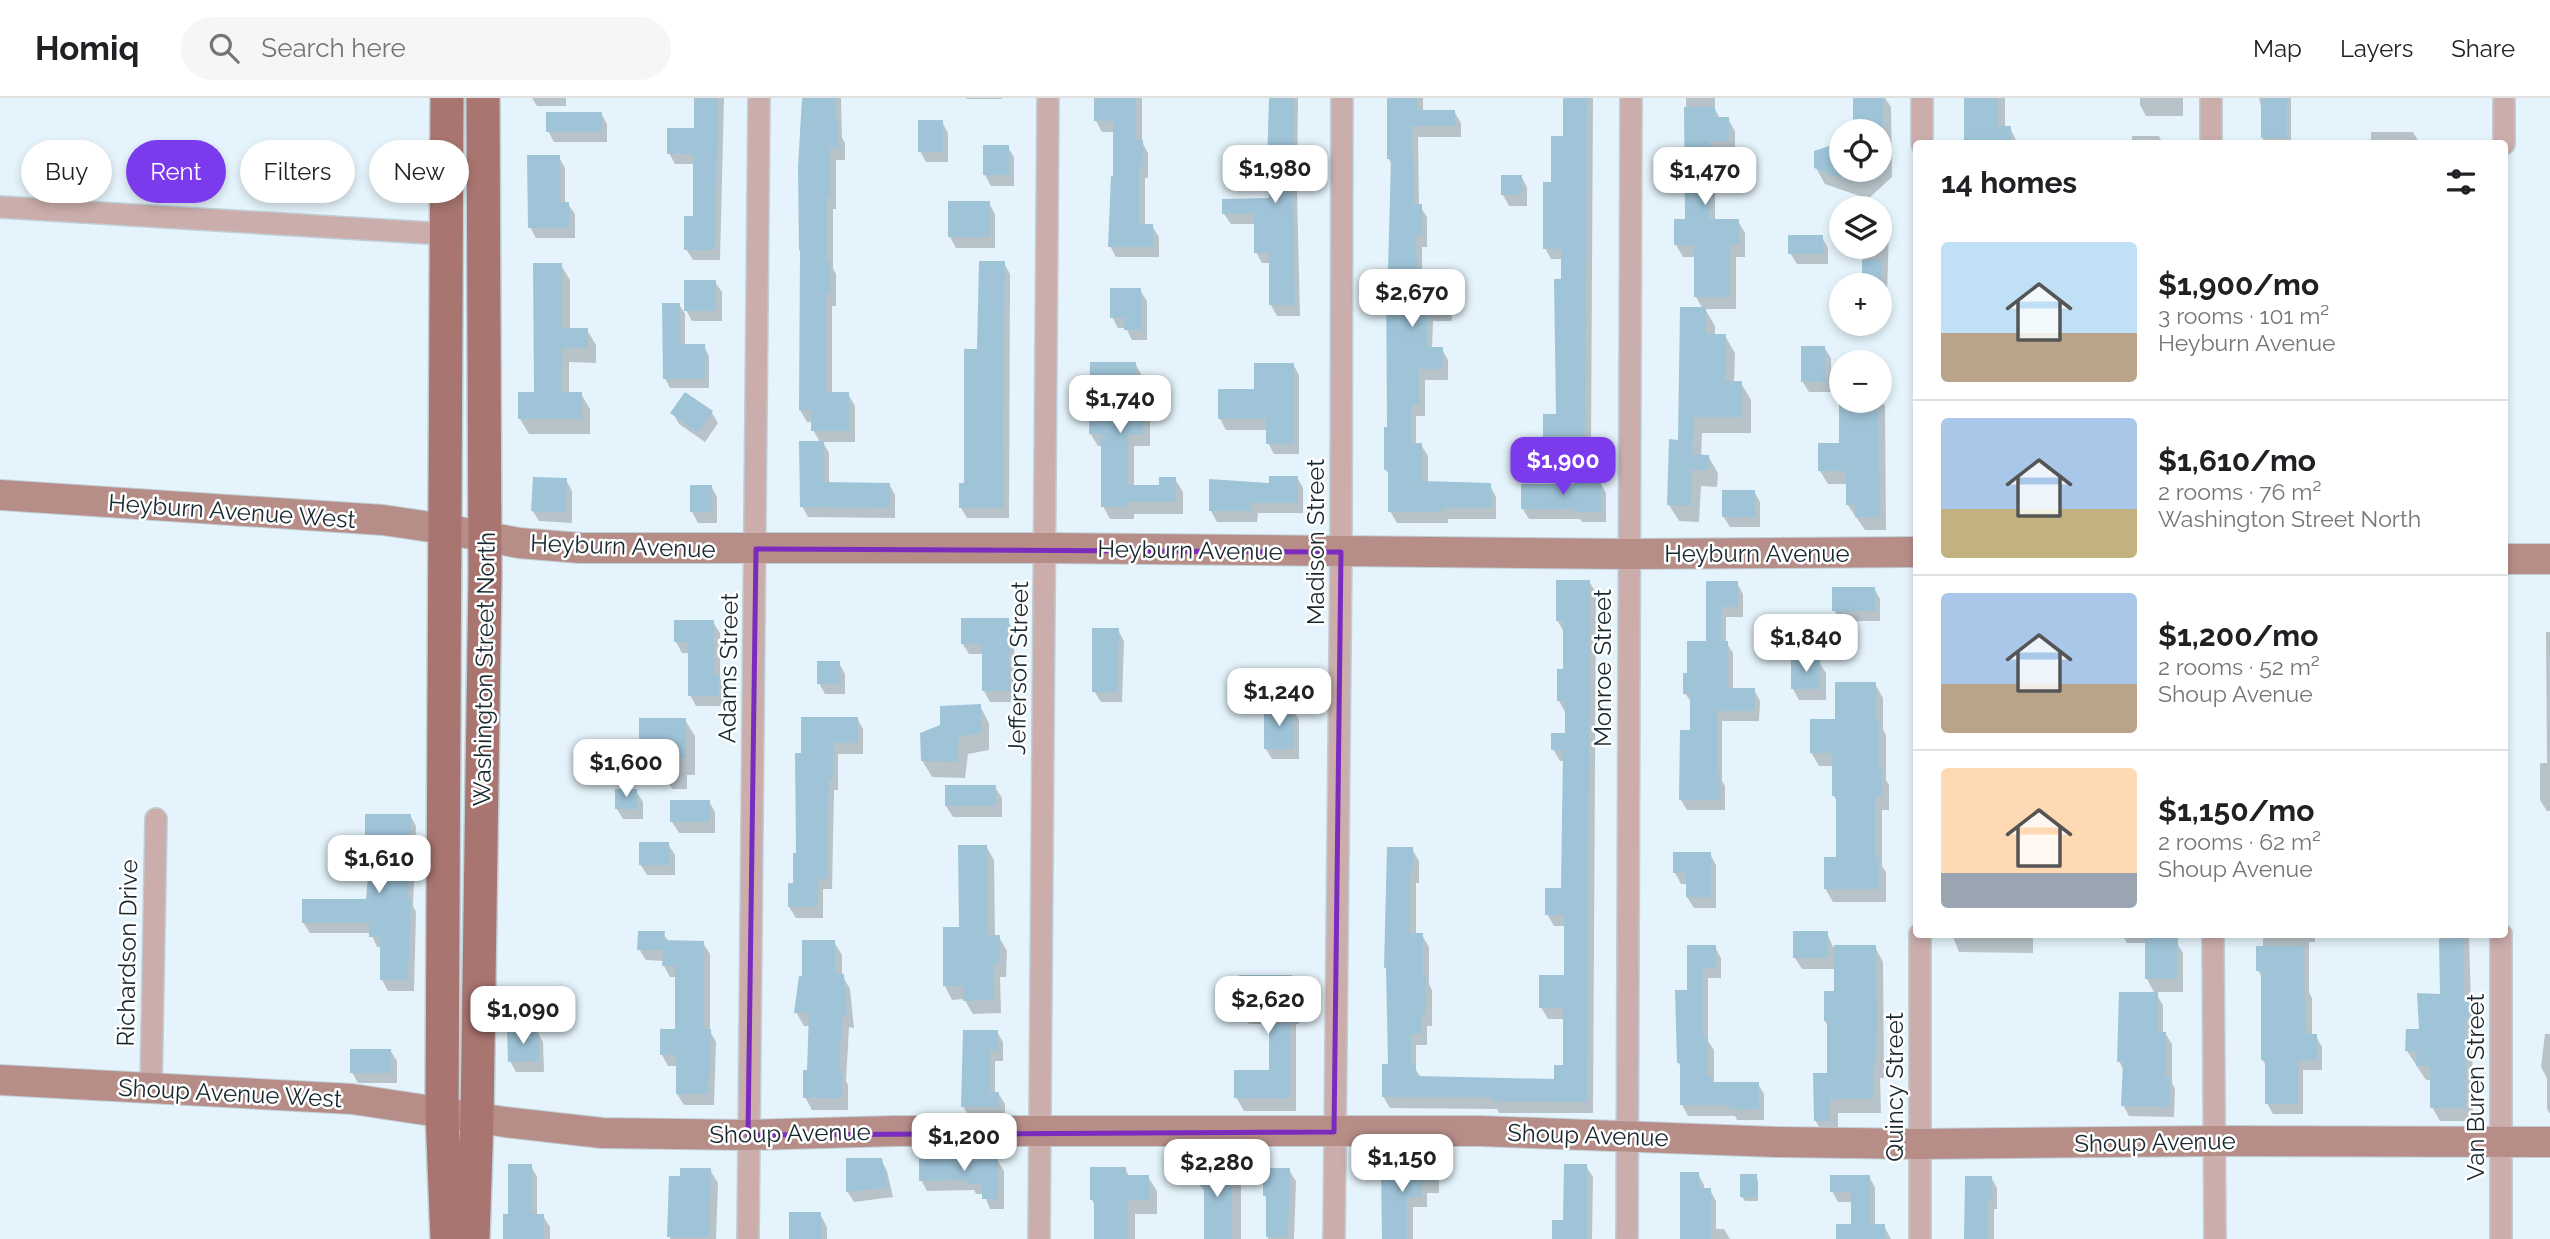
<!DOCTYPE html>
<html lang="en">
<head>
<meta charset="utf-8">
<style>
  :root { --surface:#fff; --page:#f6f6f6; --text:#202124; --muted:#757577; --line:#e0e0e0; --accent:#7c3aed }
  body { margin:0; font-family:Raleway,sans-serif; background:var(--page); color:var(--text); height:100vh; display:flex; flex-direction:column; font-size:26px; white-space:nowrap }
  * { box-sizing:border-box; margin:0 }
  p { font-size:23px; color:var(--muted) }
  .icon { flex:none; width:38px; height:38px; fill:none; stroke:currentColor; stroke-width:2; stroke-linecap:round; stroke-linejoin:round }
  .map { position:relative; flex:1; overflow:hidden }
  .sheet { position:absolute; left:1913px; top:42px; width:595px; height:798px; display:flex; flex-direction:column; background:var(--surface); border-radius:7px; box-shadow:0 4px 10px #0003 }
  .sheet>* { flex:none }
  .hud { position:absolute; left:21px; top:42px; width:665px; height:63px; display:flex; gap:14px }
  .buttons { position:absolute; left:1829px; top:21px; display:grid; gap:14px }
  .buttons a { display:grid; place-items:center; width:63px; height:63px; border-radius:50%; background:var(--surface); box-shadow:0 4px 10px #0003; font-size:35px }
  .price { position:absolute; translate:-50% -60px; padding:0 16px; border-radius:14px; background:#fff; color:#222; font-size:23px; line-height:46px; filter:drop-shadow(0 2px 4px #0008) }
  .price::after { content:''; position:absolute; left:50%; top:42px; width:21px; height:16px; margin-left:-10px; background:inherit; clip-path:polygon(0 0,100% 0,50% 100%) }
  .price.selected { background:var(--accent); color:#fff }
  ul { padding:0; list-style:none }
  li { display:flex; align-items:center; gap:21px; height:175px; padding:0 28px }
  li+li { border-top:2px solid var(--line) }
  li span { display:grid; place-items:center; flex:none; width:196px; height:140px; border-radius:7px; color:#555 }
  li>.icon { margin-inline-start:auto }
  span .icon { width:84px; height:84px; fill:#fffc; stroke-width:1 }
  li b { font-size:30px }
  h2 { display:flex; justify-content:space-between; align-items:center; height:84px; padding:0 28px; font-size:30px }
  .pill { padding:0 24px; border-radius:32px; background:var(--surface); box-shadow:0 4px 10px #0003; font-size:24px; line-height:63px }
  .pill.selected { background:var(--accent); color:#fff }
  header { display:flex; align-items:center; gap:42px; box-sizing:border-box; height:98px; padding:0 35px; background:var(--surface); border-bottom:2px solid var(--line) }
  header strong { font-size:33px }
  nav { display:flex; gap:38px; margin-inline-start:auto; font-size:24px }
  .search { width:490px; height:63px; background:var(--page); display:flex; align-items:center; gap:18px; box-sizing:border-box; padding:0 24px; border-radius:38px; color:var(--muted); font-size:26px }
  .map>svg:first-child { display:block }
  .shadow { fill:#0003 }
  .building { fill:#9fc4d8 }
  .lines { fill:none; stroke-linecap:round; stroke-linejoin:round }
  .street-casing { stroke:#c0cfd7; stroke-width:24 }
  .secondary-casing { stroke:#c0cfd7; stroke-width:32 }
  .primary-casing { stroke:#c0cfd7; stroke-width:36 }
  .street { stroke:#cbaeab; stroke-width:21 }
  .secondary { stroke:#b78d88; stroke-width:30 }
  .primary { stroke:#a87570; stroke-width:33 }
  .marked { fill:none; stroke:#7b2cbf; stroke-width:5; stroke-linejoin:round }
  .labels { text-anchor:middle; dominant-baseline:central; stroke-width:5; stroke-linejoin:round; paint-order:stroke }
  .street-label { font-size:24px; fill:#19272f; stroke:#fefffe }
</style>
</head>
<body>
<header>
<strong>Homiq</strong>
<div class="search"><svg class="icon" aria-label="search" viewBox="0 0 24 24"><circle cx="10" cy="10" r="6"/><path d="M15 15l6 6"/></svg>Search here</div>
<nav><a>Map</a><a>Layers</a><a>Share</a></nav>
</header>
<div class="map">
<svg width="2550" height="1141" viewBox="0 0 2550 1141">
  <rect width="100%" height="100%" fill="#e5f4fc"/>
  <path class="shadow" d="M532 0H566V8H537Z
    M696 0H724L720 162H693L686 151 695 120V66H675L669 55 696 32Z
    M803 0H841L842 40 845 45V62H836V111H833V170L836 176V208H832V296H848L855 308V344H823L829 355V386H889L895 397V420L808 419 802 408 820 344 813 332V324H807L800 312Z
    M966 0H1002V1H967Z
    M1096 0H1142V44L1148 55V80H1145V128H1152L1159 139V159H1116L1110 148 1115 80V34H1102L1096 23Z
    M1271 0H1298L1297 94 1300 218H1277L1271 207V165H1262L1256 154V126H1231L1224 116 1271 102Z
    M1389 0H1423V13H1454L1461 25V39H1418L1419 107 1427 119V149H1422V173L1431 185V199H1445L1451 210 1452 223H1433L1432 250 1442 251 1448 262V282H1425V318H1416V347H1421L1428 358V385L1490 387 1496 399V421H1448V425H1397L1390 413V379L1386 372 1389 331 1392 67 1389 61Z
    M1565 0H1593L1591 352H1551L1545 341 1558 317 1563 161H1551L1545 150 1553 85 1565 40Z
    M1686 0H1715V11L1720 21H1728L1735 33V55H1715V123H1738L1745 135V159H1736V211H1705L1715 228V238H1725L1735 255 1734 285H1741L1751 302V335H1702L1701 358H1708L1718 375 1717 389 1701 388 1699 424 1679 423 1669 407 1703 211 1696 199V159H1683L1676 147 1687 123Z
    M1855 0H1885L1891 9 1892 79 1868 101 1825 86 1816 70 1841 46V72H1880V33H1855Z
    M1965 0H2005V30H2010L2018 46H1965Z
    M2140 0H2183V18H2146L2140 7Z
    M2259 0H2291V46H2266L2262 39V13Z
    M601 15 607 26V44H554L548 33Z
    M942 24 948 35V64H926L920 53Z
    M2371 34H2413L2419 44 2449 43 2451 46H2371Z
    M2132 38H2159L2163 46H2132Z
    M1007 48 1014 59V88H991L985 77Z
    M559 59 565 70V106H568L575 116V140H536L530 129Z
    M1521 78 1527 89V108H1509L1503 97Z
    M989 105 995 116V150H956L950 139Z
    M1880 119H1883L1889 130 1887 198H1880V187H1863V157H1853L1848 149H1880Z
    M1822 139 1828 150V166H1797L1790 155Z
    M1004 165 1010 176 1009 420H967L961 410 978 253Z
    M561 167 570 182V232H587L596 247V265L569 264V296H581L590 311V336H529L520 321 536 296Z
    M715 184 722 194V223H692L686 212Z
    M1140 192 1147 203V242H1132L1126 230H1118L1112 219Z
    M679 206 685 216V248H704L709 258V290H670L665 280Z
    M1824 249 1831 260V294H1809L1802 283Z
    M1135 265 1142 278V310L1150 323V348H1134V389H1161L1175 381 1183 394V416H1134V421H1110L1103 408V348H1098L1090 335Z
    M1293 266 1299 277V356H1274L1268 345V332H1226L1220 321Z
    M1841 295V303H1880V299L1885 308 1886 432H1865L1847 406V386H1828L1820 373 1841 346Z
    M673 315H712L718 325 705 344 679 326Z
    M1297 379 1303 390V415H1258L1257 424H1217L1211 413 1271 387Z
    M566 382 572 393V425L539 423 532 412Z
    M1600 384 1606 395V424H1582L1580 421H1529L1522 410 1576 388Z
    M711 388 717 399V425H698L692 414Z
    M1754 393 1760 404V429H1730L1723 418Z
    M1589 483 1596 495 1593 1015H1499L1497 1011 1390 1010 1383 998 1389 968 1412 751 1419 763V785H1416V837H1422L1429 849V886L1432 892V928H1427V947H1416V972L1421 980 1555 982 1564 969V921H1548L1541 909 1566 879V828H1554L1547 816 1562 792 1564 663H1560L1553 651 1566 637V616L1559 603 1565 573 1564 534 1557 522Z
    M1708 485H1737L1743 496V519H1726V544L1733 555V592H1754L1760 603 1759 623H1722V683L1725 688V712H1687L1681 702 1692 634V606L1685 595 1688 577 1708 545Z
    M1874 490 1880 501V523H1840L1834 512Z
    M1007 522 1014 533 1015 604H990L984 593V556H969L962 545Z
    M713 524 720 535V581L724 589V608H696L690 597V555H682L676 544Z
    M1118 532 1124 543 1122 604H1101L1094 593Z
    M2546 534H2550V713H2547L2540 702V665H2547Z
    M1819 564 1826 575V602H1799L1793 591Z
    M839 565 845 576V596H825L819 585Z
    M1875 586 1883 600V631L1886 637V682L1889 687V712H1882V768L1886 774V804H1833L1825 790 1837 760V704L1834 698V668H1819L1811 654 1837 623Z
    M980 608 989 625V652L968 656 965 680 932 679 922 662Z
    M1293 611 1299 622V661H1272L1266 651Z
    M857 620 863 631V656H838V692H834L832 791H823V820H796L789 809 795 787 798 757 803 657Z
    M685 622 695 638V677H687V691H672L664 677 651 678 641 661Z
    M995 689 1002 700V719H953L946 708Z
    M636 693 643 704V721H623L617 711Z
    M672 703H709L715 714V735H679L672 724Z
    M410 717 416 728 413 808 416 814 414 893H388L382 882V849H377L371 835H310L303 824 368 802 372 751 367 742Z
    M668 746 675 757V777H647L640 766Z
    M986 748 994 762 995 839H999L1007 853 1006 879H1000L1001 915 973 916 964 901 952 902 945 888Z
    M1710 756 1716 767V810H1694L1687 799V786H1681L1675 775Z
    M663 835 669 844 703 845 710 856V933L716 944 714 1007H684L677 996V968H668L662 957 677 933V879H670L664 868V863L646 862 639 851Z
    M1827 835 1833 849H1875L1883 864 1884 980H1880L1881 1015H1838V1037H1824L1815 1022 1829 977V930L1825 923 1835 895V871H1802L1795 860Z
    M1952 836H2033V855L1959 854Z
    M2122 836H2178V847L2183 855V894H2155L2163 907V935H2165L2172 946V985L2175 991 2174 1019 2129 1018 2123 1007 2124 973 2119 963 2155 896 2147 881V845H2127Z
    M2263 836H2315V844H2309V894L2312 900V938H2316L2322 949V972H2303V1016H2273L2267 1005V969L2262 961V880L2258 872 2263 850Z
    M2440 836H2472V840H2469L2471 905 2476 913V933H2472L2473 1023H2440L2432 1009V982H2426L2407 953 2442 898Z
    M834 844 842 857V877L850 891 854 930 849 929 846 983 848 987V1012H812L805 999 809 974 811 928H804L796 914 804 880Z
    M1715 849 1721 860V880H1708V943L1714 952V986H1758L1764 996V1022H1737L1735 1018H1688L1682 1007V971L1678 964 1689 893Z
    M1291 879 1299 893V926H1296V1013H1244L1236 999 1270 973V926H1249L1241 912Z
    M537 933 543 944 544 974H516L510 963Z
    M997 934 1003 944V963H995V995H998L1005 1006V1019H969L963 1008Z
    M2545 936H2550V1016L2547 1011V980L2541 969Z
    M390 952 397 963V985H358L352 974Z
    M1432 1061 1439 1072V1095H1427V1109H1413V1141H1384L1410 1072Z
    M881 1062 887 1073 893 1099 854 1104 847 1093Z
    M997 1062 1004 1073V1111H990L984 1096H976L974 1092 927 1093 921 1082Z
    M1231 1065 1241 1082V1141H1206V1096L1201 1088Z
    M531 1068 537 1079V1118H543L550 1129V1141H505L510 1118Z
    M1586 1068 1593 1079 1592 1141H1554L1565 1124Z
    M1125 1071 1130 1079H1148L1157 1093V1116H1135V1141H1096V1110L1092 1102Z
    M710 1072 718 1085 716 1141H670L671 1080Z
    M1289 1072 1296 1083 1294 1141H1268V1103L1265 1098Z
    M1698 1076 1704 1087V1092H1710L1716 1103V1131H1724L1730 1141H1682Z
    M1756 1078 1758 1083V1103H1745L1742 1099Z
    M1869 1079 1875 1089V1128H1884L1891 1141H1838L1852 1128 1853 1104H1838L1832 1093Z
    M1991 1079 1997 1090V1111H1994V1141H1965Z
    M820 1116 827 1129V1141H791Z"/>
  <path class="building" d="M694 0H718L715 152H684V118H693V56H667V30H694Z
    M802 0H835L839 50H830V99H827V163H830V196H826V294H849V333H811V312H799L800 152H799L798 69Z
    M1094 0H1136V42H1143V69H1139V126H1153V149H1108L1111 78H1113V23H1094Z
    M1269 0H1294L1292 81 1295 207H1269V155H1254V116H1222V101L1269 100 1267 65Z
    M1387 0H1417V12H1455V28H1412L1414 106H1422V138H1416L1417 172H1425V197H1446V212H1427V249H1443L1442 271H1419V307H1411V345H1422V383L1491 385V410H1442V414H1388V372H1384V329H1387L1386 172H1388L1391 61H1387Z
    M1563 0H1587L1585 342H1543V316H1556L1554 181H1561V151H1543V84H1551V38H1563Z
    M1853 0H1883V33H1853Z
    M1964 0H1998V28H2011V46H1964Z
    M2261 0H2287V40H2261Z
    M1684 9H1715V19H1729V43H1709V121H1739V147H1730V199H1694V147H1674V121H1685Z
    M546 14H602V34H546Z
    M918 22H943V54H918Z
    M1841 44V80L1814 70V53Z
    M983 47H1009V77H983Z
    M527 57H560V104H569V130H528Z
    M1501 77H1522V97H1501Z
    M948 103H990V139H948Z
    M1788 137H1823V156H1788Z
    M1862 162H1881V187H1862Z
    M979 163H1005L1003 332 1004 410H959V385H964V251H977Z
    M533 165H562V230H588V250H562L561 294H582V321H518V294H534Z
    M684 182H716V213H684Z
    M1110 190H1141V232H1124V220H1110Z
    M662 205H680V246H705V281H663Z
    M1680 209H1706V236H1726L1725 283H1742V319H1694L1692 356 1709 357 1708 372H1692L1691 408 1667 407 1669 341 1678 342Z
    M1801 248H1825V284H1801Z
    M1090 264H1136V309H1143V336H1128V387H1159V379H1176V404H1128V409H1101V336H1089Z
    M1254 265H1294V346H1266V321H1218V291H1254Z
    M685 294 713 313 698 335 670 315Z
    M1839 303H1878L1880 419H1855V407H1846V373H1818V345H1839Z
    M799 343H824V384L890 385V410L800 409Z
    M1269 378H1298V405H1252L1251 413H1209V381L1269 385Z
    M533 379 567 380 566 415 531 413Z
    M1574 383H1601V414H1574V411H1521V386H1574Z
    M690 387H712V414H690Z
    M1722 392H1755V419H1722Z
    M1556 482H1590L1587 1004 1491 1003V999H1382V966H1388L1386 870H1384L1387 749H1413V773H1410V835H1423V879H1426V916H1421V936H1411V966H1416V978L1554 981V967H1563V910H1539V877H1564V817H1545V790H1561L1563 652H1551V635H1565V603H1557V571H1563V523H1556Z
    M1706 483H1738V509H1721V543H1728V590H1755L1754 613H1717V676H1720V702H1679L1680 632H1690V596H1683V575H1687V543H1706Z
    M1832 489H1875V513H1832Z
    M961 520H1009L1010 593H982V546H961Z
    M674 522H714V576H719V598H688V544H674Z
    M1092 530H1119L1117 594H1092Z
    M1791 562H1820V591H1791Z
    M817 563H840V586H817Z
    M1835 584H1876V621H1879V671H1882V698H1875V759H1879V791H1824V759H1836V698H1832V655H1810V621H1835Z
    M981 606V635L959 639 957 664 921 663 920 635 940 627V608Z
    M1264 610H1294V651H1264Z
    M801 619H858V645H833V681H829L827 781H818V809H788V785H793V755H796L795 655H801Z
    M639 620H686V660H679V674H661V661H639Z
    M945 687H996V708H945Z
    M615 691H637V711H615Z
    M670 702H710V724H670Z
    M365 716H411L408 801H411L408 882H380V839H369V825H302V801H366L371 742H365Z
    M639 744H669V767H639Z
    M958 747H987L988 837H1000L999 865H993L994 902 963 903V888H943V829H959Z
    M1673 754H1711V799H1686V775H1673Z
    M638 833H665L664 842 704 843V931H711L708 996H676V957H660V931H675V868H662L663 852H637Z
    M1793 833H1828V860H1793Z
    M2145 840H2177V881H2145Z
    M2463 840 2464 897H2469V920H2465L2466 1010H2430V968H2416L2417 953H2405L2406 931H2419L2417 895 2440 896 2439 841Z
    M802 842H835V876H844L847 917H842L839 972H842V1000H803V972H807L809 915H794L799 878H802Z
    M1687 847H1716V870H1703V940H1708V979H1711V984H1759V1011H1729V1007H1680V965H1677L1675 892H1687Z
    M1834 847H1876L1877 923 1876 966H1873V1001H1830V1023H1814L1813 975H1827V923H1824V893H1834Z
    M2256 848H2303L2306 936H2317V962H2298V1006H2265V962H2261V873H2256Z
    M1239 877H1292V913H1290V1000H1234V972H1269V913H1239Z
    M2119 894H2158V934H2166V978H2170L2169 1009 2121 1008 2123 964H2117Z
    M538 931 539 963 508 964 507 932Z
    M963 932H998V953H990V994H999V1009H961Z
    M350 951H391V975H350Z
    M1408 1059H1433V1084H1422V1099H1407V1141H1382L1381 1070H1408Z
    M846 1060H882L888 1089 846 1094Z
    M998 1060V1101H982V1086H968V1082L919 1083V1061Z
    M1199 1063H1232V1141H1204V1089H1200Z
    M508 1066H532V1116H544V1141H503V1116H508Z
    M1564 1066H1587V1141H1552V1122H1563Z
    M1090 1069H1126V1077H1149V1102H1128V1141H1094V1102H1090Z
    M680 1070H711L709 1139H667L669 1078H680Z
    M1263 1070H1290L1288 1139H1266V1098H1263Z
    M1680 1074H1699V1090H1711V1141H1680Z
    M1740 1076H1757V1099H1740Z
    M1830 1077H1870L1869 1126H1885V1141H1836V1126H1851V1094H1830Z
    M1965 1078H1992V1101H1988V1141H1964Z
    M789 1114H821V1141H789Z"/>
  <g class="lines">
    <g class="street-casing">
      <path id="street" d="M1922 46V0
        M2211 46V0
        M2504 46V0
        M0 109 446 136
        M1920 836V1141
        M2213 836 2215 1141
        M151 990 156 721
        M748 1141 759 0
        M1039 1141 1048 0
        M1334 1141 1341 454 1342 0
        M1627 1141 1631 0
        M2501 1141V836"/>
    </g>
    <g class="secondary-casing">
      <path id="secondary" d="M0 397 383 422 444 431 519 445 580 450H1046L1628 456 1916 454
        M2504 461H2550
        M0 982 352 1001 505 1024 602 1035 748 1037 896 1033H1480L1776 1044 1920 1046 2215 1043 2550 1044"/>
    </g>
    <g class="primary-casing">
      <path id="primary" d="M447 1141 442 1015 447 0
        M473 1141 477 1020 485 477 483 0"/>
    </g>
    <use href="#street" class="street"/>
    <use href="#secondary" class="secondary"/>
    <use href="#primary" class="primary"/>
  </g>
  <path class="marked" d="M756 451 1341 454 1334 1034 748 1037Z"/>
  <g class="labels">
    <g class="street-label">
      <text transform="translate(232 413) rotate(4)">Heyburn Avenue West</text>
      <text transform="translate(1315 444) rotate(-90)">Madison Street</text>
      <text transform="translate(623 448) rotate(2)">Heyburn Avenue</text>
      <text transform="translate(1190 452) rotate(1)">Heyburn Avenue</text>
      <text x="1757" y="455">Heyburn Avenue</text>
      <text transform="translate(728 570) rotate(-89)">Adams Street</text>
      <text transform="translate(1018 570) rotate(-89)">Jefferson Street</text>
      <text transform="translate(1602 570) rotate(-90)">Monroe Street</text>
      <text transform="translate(484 571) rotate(-89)">Washington Street North</text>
      <text transform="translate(127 855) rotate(-89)">Richardson Drive</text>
      <text transform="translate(1894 989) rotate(-90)">Quincy Street</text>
      <text transform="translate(2475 989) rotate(-90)">Van Buren Street</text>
      <text transform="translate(230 995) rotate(3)">Shoup Avenue West</text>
      <text transform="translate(790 1035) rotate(-1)">Shoup Avenue</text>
      <text transform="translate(1588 1037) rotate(2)">Shoup Avenue</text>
      <text transform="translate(2155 1044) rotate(-1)">Shoup Avenue</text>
    </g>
  </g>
</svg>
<div class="buttons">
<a><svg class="icon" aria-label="locate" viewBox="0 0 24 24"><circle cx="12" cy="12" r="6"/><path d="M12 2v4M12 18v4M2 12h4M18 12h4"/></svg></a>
<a><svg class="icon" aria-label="layers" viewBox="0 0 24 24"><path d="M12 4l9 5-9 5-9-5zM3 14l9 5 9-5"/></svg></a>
<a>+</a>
<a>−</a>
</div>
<b class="price" style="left:1275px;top:107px">$1,980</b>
<b class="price" style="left:1705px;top:109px">$1,470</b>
<b class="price" style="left:1412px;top:231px">$2,670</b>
<b class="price" style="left:1120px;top:337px">$1,740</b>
<b class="price selected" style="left:1563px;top:399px">$1,900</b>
<b class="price" style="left:1806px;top:576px">$1,840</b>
<b class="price" style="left:1279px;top:630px">$1,240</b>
<b class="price" style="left:626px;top:701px">$1,600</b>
<b class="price" style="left:379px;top:797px">$1,610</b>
<b class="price" style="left:1268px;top:938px">$2,620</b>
<b class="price" style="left:523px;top:948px">$1,090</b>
<b class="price" style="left:964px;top:1075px">$1,200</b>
<b class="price" style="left:1402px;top:1096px">$1,150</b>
<b class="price" style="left:1217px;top:1101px">$2,280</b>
<div class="hud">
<a class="pill">Buy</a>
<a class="pill selected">Rent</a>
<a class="pill">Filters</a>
<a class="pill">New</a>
</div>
<section class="sheet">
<h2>14 homes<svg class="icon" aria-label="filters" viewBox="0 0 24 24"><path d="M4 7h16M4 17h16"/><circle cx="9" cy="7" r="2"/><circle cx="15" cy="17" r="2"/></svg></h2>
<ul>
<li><span style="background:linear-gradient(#bfe0f5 65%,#b9a48a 0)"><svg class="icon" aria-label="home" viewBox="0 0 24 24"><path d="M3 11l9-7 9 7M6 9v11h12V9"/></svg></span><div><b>$1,900/mo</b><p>3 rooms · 101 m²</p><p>Heyburn Avenue</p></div></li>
<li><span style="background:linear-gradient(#a9c7e8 65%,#c2b280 0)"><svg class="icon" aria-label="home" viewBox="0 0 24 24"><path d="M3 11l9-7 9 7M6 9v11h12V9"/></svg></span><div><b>$1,610/mo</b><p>2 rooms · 76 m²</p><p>Washington Street North</p></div></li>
<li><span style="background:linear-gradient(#a9c7e8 65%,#b9a48a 0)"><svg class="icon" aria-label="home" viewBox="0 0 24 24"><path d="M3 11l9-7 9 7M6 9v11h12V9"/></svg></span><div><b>$1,200/mo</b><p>2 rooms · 52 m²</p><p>Shoup Avenue</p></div></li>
<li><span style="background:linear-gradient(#ffd9b3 75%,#9aa5b1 0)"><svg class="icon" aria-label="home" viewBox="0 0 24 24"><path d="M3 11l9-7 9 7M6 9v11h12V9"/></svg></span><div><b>$1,150/mo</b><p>2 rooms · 62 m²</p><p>Shoup Avenue</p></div></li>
</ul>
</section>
</div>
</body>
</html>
